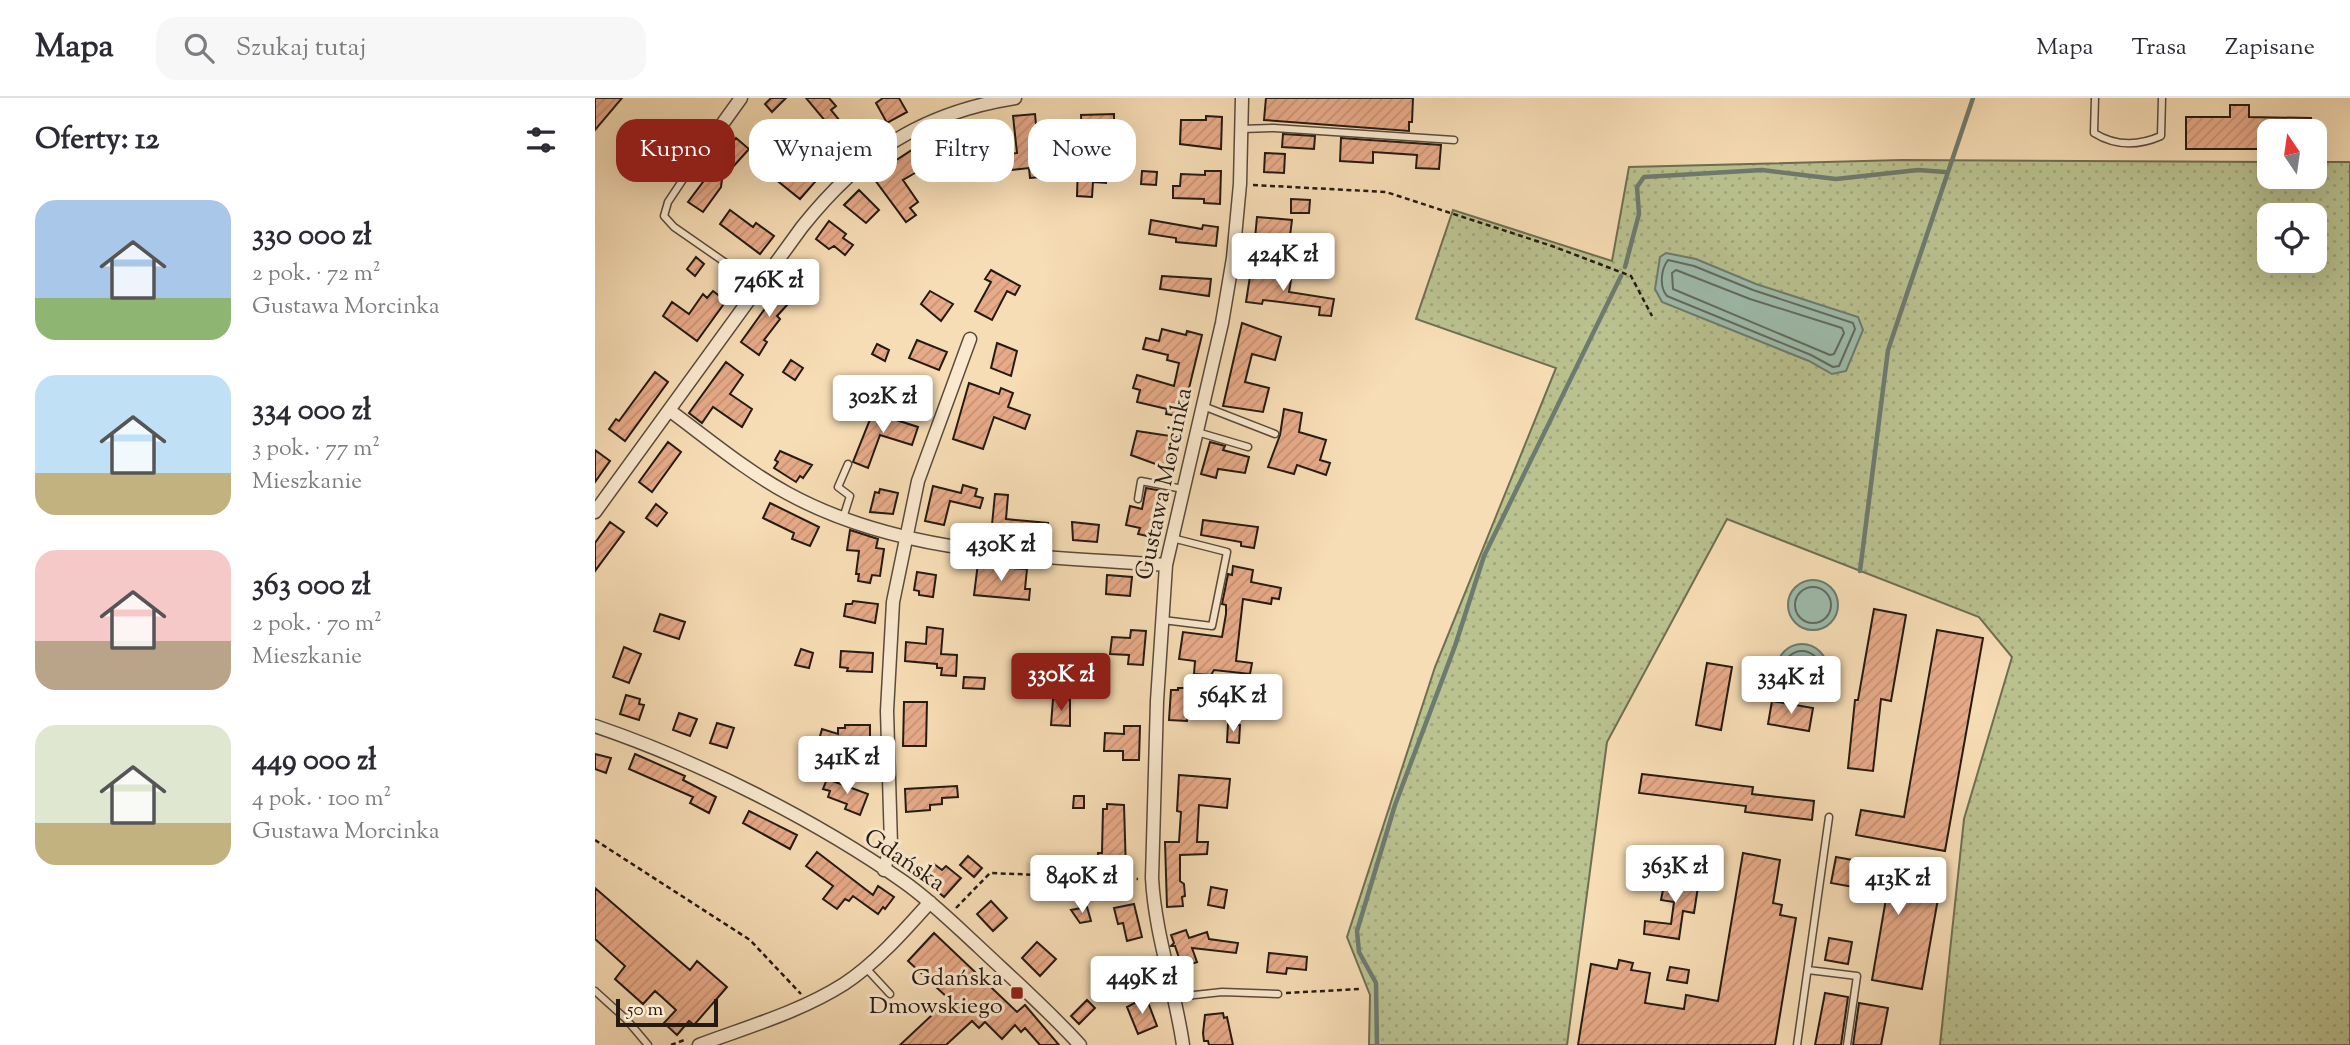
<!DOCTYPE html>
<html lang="pl">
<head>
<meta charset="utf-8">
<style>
  :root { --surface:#fff; --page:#f7f7f7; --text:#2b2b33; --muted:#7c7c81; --line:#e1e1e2; --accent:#8f2418 }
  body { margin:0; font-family:"Sorts Mill Goudy",serif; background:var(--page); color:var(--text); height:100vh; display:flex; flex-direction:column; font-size:26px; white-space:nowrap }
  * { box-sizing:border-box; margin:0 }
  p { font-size:23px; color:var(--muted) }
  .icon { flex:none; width:38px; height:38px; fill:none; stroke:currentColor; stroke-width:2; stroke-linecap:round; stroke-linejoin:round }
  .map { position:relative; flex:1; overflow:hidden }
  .panel { display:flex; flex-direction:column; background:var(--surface); width:595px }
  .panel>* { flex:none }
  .banner { position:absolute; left:21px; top:21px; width:665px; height:63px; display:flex; gap:14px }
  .needle { width:46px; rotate:347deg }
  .fabs { position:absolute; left:1662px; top:21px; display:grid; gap:14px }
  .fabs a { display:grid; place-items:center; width:70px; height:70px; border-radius:14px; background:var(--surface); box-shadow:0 7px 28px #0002; font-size:35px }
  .scale { position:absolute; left:21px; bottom:18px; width:102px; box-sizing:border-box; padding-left:7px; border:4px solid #241a13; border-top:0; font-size:19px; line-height:24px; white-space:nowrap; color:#241a13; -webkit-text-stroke:5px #fae9cf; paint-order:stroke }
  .price { position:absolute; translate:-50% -60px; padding:0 16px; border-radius:7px; background:#fff; color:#222; font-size:23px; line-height:46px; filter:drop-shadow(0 2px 4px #0008) }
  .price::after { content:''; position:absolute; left:50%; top:42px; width:21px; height:16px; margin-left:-10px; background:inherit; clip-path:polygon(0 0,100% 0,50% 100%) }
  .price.selected { background:var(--accent); color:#fff }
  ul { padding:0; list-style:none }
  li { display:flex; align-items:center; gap:21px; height:175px; padding:0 35px }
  li span { display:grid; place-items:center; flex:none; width:196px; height:140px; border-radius:21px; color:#555 }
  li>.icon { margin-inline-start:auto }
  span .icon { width:84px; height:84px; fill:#fffc; stroke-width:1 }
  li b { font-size:30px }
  h2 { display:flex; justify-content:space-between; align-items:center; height:84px; padding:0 35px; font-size:30px }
  .tag { padding:0 24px; border-radius:21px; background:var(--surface); box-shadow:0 7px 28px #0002; font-size:24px; line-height:63px }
  .tag.selected { background:var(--accent); color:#fff }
  header { display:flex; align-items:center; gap:42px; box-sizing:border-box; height:98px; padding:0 35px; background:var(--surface); border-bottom:2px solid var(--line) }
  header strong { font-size:33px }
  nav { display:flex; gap:38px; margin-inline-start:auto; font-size:24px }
  .search { width:490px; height:63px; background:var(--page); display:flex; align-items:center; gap:18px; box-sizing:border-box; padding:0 24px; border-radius:21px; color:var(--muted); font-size:26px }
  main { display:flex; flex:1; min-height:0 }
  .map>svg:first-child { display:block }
  .grass { fill:url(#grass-dots); stroke:#6f6e52; stroke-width:2; fill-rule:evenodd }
  .water { fill:#9dbcac; stroke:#6d7b6f; stroke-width:2 }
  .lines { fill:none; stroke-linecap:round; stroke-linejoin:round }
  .shore { stroke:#606b60; stroke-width:2 }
  .stream { stroke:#6d7b6f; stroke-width:4.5 }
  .building { fill:url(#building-hatch); stroke:#241a13; stroke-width:2 }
  .service-casing { stroke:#594b3c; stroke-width:9 }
  .minor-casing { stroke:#594b3c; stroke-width:15 }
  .path { stroke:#241a13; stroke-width:2.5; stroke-dasharray:5 3.5; stroke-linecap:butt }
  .service { stroke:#fae9cf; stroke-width:6 }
  .minor { stroke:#fae9cf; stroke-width:12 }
  .poi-dot { fill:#8f2418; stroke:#fae9cf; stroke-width:2.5 }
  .labels { text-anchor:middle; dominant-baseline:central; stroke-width:6; stroke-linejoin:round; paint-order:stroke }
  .street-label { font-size:24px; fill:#241a13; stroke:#fae9cf }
  .poi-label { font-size:24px; fill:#241a13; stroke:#fae9cf; text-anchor:end }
</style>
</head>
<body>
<header>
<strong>Mapa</strong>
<div class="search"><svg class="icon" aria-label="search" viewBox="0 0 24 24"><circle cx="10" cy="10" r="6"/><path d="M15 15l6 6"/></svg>Szukaj tutaj</div>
<nav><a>Mapa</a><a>Trasa</a><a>Zapisane</a></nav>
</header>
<main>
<section class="panel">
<h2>Oferty: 12<svg class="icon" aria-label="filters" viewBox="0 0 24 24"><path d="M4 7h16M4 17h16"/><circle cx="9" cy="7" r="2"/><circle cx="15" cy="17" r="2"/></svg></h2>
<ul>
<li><span style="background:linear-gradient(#a9c7e8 70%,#8fb573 0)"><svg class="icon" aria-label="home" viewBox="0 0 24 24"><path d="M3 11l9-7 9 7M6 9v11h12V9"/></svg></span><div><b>330 000 zł</b><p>2 pok. · 72 m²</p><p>Gustawa Morcinka</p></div></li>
<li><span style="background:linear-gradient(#bfe0f5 70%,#c2b280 0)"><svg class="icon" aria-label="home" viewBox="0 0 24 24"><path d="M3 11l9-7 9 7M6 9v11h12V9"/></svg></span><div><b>334 000 zł</b><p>3 pok. · 77 m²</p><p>Mieszkanie</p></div></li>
<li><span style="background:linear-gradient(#f6c9c9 65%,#b9a48a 0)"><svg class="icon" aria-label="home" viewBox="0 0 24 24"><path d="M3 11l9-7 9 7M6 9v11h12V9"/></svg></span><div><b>363 000 zł</b><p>2 pok. · 70 m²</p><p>Mieszkanie</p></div></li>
<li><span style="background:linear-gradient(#dfe7d0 70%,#c2b280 0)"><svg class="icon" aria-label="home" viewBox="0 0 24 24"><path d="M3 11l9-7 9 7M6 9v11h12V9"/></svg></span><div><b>449 000 zł</b><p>4 pok. · 100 m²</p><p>Gustawa Morcinka</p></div></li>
</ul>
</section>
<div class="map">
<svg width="1755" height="947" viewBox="0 0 1755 947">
  <defs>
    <pattern id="grass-dots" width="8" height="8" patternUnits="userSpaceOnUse" patternTransform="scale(1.75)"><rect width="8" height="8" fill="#bac290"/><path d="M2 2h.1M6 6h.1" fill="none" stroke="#a0a67b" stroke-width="1.8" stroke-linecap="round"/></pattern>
    <pattern id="building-hatch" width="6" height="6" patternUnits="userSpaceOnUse" patternTransform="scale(1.75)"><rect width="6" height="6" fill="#e8ab89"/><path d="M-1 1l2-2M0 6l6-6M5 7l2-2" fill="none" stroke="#c79375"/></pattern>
  </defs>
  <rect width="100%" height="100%" fill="#f7ddb5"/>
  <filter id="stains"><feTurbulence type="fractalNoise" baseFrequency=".00286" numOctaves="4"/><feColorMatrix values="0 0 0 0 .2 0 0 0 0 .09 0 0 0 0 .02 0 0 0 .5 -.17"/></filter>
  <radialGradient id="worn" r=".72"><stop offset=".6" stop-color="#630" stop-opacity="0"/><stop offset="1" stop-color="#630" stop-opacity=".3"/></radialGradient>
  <path class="grass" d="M1307 62 1675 64V79H1720V64H1755V947H1345L1369 721 1417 559 1384 519 1132 421 1012 644 972 947H774L775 897 752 839 840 569 961 270 821 221 858 112 1017 163 1034 69ZM1675 117H1720V163H1675Z"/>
  <path class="water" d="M1071 155 1101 161 1161 186 1263 219 1268 232 1251 273 1237 276 1214 263 1067 204 1060 191 1065 159Z
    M1193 507a25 25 0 1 1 50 0a25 25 0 1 1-50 0Z
    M1182 571a25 25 0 1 1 50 0a25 25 0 1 1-50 0Z"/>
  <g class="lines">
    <path class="shore" d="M1073 162 1099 168 1158 192 1258 225 1260 231 1244 268 1238 269 1216 257 1072 198C1064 189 1066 171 1073 162Z
      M1081 172 1155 201 1247 230 1249 235 1239 256 1235 257 1078 191 1077 175Z
      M1200 507a18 18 0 1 1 36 0a18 18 0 1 1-36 0Z
      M1189 571a18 18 0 1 1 36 0a18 18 0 1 1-36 0Z"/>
    <path class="stream" d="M1030 169 1044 116 1042 89 1049 79 1167 72 1241 81 1323 72 1350 74
      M1265 473 1293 252 1378 0
      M782 947 781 885 764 854 762 833 800 707 860 548 889 458 1026 178"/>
  </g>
  <path class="building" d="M0 0H27L0 32Z
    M176 0H191L177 14 170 6Z
    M211 0H234L241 8 236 12 262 44 245 58 230 41 234 37 227 29 232 25Z
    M288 0H304L312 14 292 25 281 5Z
    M671 0H818L817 24H814V33L669 22Z
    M1635 7H1654V19L1716 20V33H1675V51H1591V19H1635Z
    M440 16 446 79 435 80 434 70 417 72 415 56 422 55 418 18Z
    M519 16V30H512L513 36H487L486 17Z
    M611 18 627 19 626 51 585 46 586 22H611Z
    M365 29 377 60 385 57 391 73 382 77 380 72 365 78 356 56 352 58 344 38Z
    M688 36 720 38 719 51 687 49Z
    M141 40 154 51 127 81 126 89 108 114 93 104Z
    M746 40 846 47 844 71 821 70 822 57 778 54V65L745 63Z
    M326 46 337 65 308 82 323 104 315 110 321 117 311 124 277 78Z
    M670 55 690 56 689 75 669 74Z
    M172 58 187 71 191 66 198 72 201 69 220 84 205 101 164 68Z
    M483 67 511 69V85L498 84 497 99 482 98Z
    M547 73 562 74 561 87 546 86Z
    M610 73H626L625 106 609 105V101L578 100V88H585L586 76 610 77Z
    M264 92 284 112 271 125 249 107Z
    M696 101 715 102 714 115H696Z
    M135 112 158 129 161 125 179 138 165 156 125 126Z
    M662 119 697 122 695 138 701 139 700 151 676 148 675 153 659 151Z
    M556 122 607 131 608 127 623 129 621 148 581 144V140L554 136Z
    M234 123 251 136 248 140 258 147 250 157 239 148 234 151 221 141Z
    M101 159 109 166 100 178 92 171Z
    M396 172 425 188 420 197 412 193 397 222 380 213 396 184 390 181Z
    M656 172 696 182 694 194 739 201 736 218 724 217 725 209 668 202 667 206 651 204Z
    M567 178 616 181 614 198 565 191Z
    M189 184 204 194 182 218 185 221 169 242 172 244 164 257 146 244Z
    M118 193 131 203 102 243 68 218 77 204 94 216 108 196 112 200Z
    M335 193 358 206 346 223 326 206Z
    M647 225 686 239 680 262 657 256 650 284 674 290 668 314 628 308Z
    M567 231 591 237 592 233 607 237 587 319 571 316 572 311 542 304 545 292 538 290 542 277 579 288 584 265 572 262 573 257 548 251 551 240 564 243Z
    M322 242 352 254 344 272 314 260Z
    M402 245 422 253 416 278 396 270Z
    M282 246 294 252 290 263 277 256Z
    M196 262 208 270 200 282 188 274Z
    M131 264 148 277 135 296 157 311 147 329 118 309 107 325 94 315Z
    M60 274 73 284 30 343 14 331 21 321 24 323Z
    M374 285 404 296 406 290 418 295 413 309 435 317 430 331 399 319 388 351 358 341Z
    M280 309 294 313 292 319 323 329 317 347 285 337 273 370 258 364Z
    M689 311 707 315 704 334 731 342 725 362 735 365 731 377 702 367 699 376 673 369 685 337Z
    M542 333 582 339 574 371 536 357Z
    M73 344 86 354 57 394 44 384Z
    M615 344 630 348 628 352 654 359 650 375 623 371 621 380 606 376Z
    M0 352 15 363 0 384Z
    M185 353 217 367 208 380 205 378 201 384 179 370 183 364 180 362Z
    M368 387 382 391 380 398 388 400 385 410 355 403 349 427 330 423 338 388 366 395Z
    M551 390 573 394 562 440 543 436 545 430 531 427 535 408 547 411Z
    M285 391 303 395 298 416 275 414 280 394 284 395Z
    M400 396 413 397 411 421 453 425 451 442 396 437Z
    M175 405 224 429 215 448 197 441 199 435 168 420Z
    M61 406 72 415 62 428 51 420Z
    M608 422 663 429 659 450 646 448V444L606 437Z
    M15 424 29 434 0 473V445Z
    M477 424 504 427 502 444 478 442Z
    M255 432 283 441 281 450 289 451 285 478 277 477 275 485 263 483 264 476H261L264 453 252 452Z
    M383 465 394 466V469L432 471 430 491H435L434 502 379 497Z
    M638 468 658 472 656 484 686 490 684 501 677 500 676 506 648 501 641 563 657 565 655 576 619 572 616 577 599 576 600 563 584 561 588 534 627 539 631 516V507L627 506 633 476 637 477Z
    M322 474 341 477 338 499 324 497V493L319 492Z
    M512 477 537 479 535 498 511 496Z
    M258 503 283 506 280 525 249 518 251 506H257Z
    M1279 511 1311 517 1296 603 1286 601 1278 673 1253 670 1260 602H1263Z
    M65 516 90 524 84 541 59 533Z
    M332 529 348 531 346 556 362 557 361 578 346 577 347 570H342V566L310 563 311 544 331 546Z
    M536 532 551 533 548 567 533 566 534 557 515 556 517 539 535 540Z
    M1342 532 1388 540 1350 753 1261 737 1266 712 1309 719Z
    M29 549 46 556 34 585 18 579Z
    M206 551 218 555 214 570 200 567Z
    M246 553 278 555 277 574 252 573 253 570 245 569Z
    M1112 565 1137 569 1126 632 1101 627Z
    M369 579 390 580 389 591 368 590Z
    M583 590H594L592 623 574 622 576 592H583Z
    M31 597 45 601 44 606 49 607 44 622 25 616Z
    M458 601 475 602V628L456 627Z
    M1177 603 1218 610 1214 633 1173 626Z
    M309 604H332L331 648H308Z
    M84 615 102 621 95 638 78 632Z
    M122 625 139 630 132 650 115 645Z
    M633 626 645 627 644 645 632 644Z
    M250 627H275V646H261V650H233L232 662 219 660 227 631 243 636V630H250Z
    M529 628H545L544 662H528V653H509L510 635 529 636Z
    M0 656 16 660 11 675 0 671Z
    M40 656 90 678 88 682 121 699 114 715 95 705 98 699 34 671Z
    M1047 676 1158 689 1157 696 1219 703 1217 722 1150 714 1151 708 1044 695Z
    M584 677 635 681 632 710 604 707 602 744H613L612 756 585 757V783L589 786 590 798 587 799 588 808 572 809 570 744H584L586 714 582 713Z
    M232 681 273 696 265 717 250 711 252 706 233 699 235 693 228 691Z
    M362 688 363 699 347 700V706L335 707V712L311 714 310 691Z
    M479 698H489V710H478Z
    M512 706 529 707 531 773 502 769 503 755H507L508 711H512Z
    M154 713 202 737 195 751 148 725Z
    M222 754 278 797 283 788 299 799 290 811 288 809 283 816 258 798 254 803 250 801 242 811 228 801 238 788 211 768Z
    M1148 755 1185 762 1178 805 1187 807 1185 817 1201 820 1180 947H983L996 866 1022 871 1024 862 1038 865 1036 872 1055 875 1050 905 1089 911 1091 897 1123 903Z
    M373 758 387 770 379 779 365 767Z
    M1241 759 1347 778 1327 891 1277 882 1292 795 1236 785Z
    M339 766 347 772 351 768 366 780 349 799 327 780Z
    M1072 772 1083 774 1082 778 1104 782 1099 815 1088 813 1084 841 1049 836 1050 823 1076 826 1079 804 1066 802Z
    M616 789 632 792 629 810 613 807Z
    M0 790 95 872 102 863 132 889 99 927 94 923 82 937 69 925 81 912 69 901 60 893 48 906 20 881 30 868 0 841Z
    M396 803 412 820 398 833 382 816Z
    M539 806 547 839 532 843 528 825 523 826 519 810Z
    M492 809 496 823 485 825 476 812Z
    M591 832 594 840 612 834 614 841 643 845 641 855 597 850 602 864 587 869 580 848H576L579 845 576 837Z
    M339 835 422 914 430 907 464 947H445L430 930 426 934 420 927 407 941 390 924 384 930 377 923 351 947H305L354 901 313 863Z
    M1234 840 1257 844 1253 866 1230 862Z
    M442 844 461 861 445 878 427 860Z
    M674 855 712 859 711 872 692 870 691 876 672 874Z
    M1075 869 1094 872 1092 885 1072 882Z
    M1230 895 1253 899 1246 947H1220Z
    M551 899 562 928 543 936 532 909Z
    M492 902 500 910 484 926 476 918Z
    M1264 905 1293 910 1286 947H1258Z
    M628 915 629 920 632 919 638 947H614L613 943H609L608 935 610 917Z"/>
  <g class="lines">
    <g class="service-casing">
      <path id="service" d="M1500 0 1499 35C1520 48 1543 48 1566 38L1567 0
        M646 31 679 30 859 42
        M95 71 73 104 69 118 79 129 164 188
        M608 308 680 336
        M602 334 653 349
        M543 401 546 383 588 391
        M248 420 255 398 243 389 253 366
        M568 522 617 528 632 454 577 440
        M270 869 295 896
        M1213 872 1262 878 1252 947
        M0 893 31 921 53 947
        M581 899 627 894 683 896
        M1202 947 1234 719"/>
    </g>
    <g class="minor-casing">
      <path id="minor" d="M95 71 146 0
        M74 312C112 340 150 372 192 395 307 458 443 458 571 467
        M0 414 207 129C266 55 326 15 420 0
        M0 628C103 663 219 721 309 784 336 803 360 827 385 850 419 882 454 913 485 947
        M289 772 296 747 292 613 298 504 323 383 375 241
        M104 947C152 929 205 914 249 886 281 865 309 833 335 804
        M588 947C580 891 560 837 557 780L562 603 571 467 627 225 638 160 645 86 647 0"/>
    </g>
    <path class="path" d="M658 87 791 94 957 148 1036 178 1057 218
      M0 742 155 842 206 896
      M361 810 395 775 543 781
      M691 895 765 891
      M76 947 92 941"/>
    <use href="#service" class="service"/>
    <use href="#minor" class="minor"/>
  </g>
  <rect class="poi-dot" x="415" y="888" width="14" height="14" rx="3.5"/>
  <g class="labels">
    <g class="street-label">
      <text transform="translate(570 386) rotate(-78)">Gustawa Morcinka</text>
      <text transform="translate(309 763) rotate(34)">Gdańska</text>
    </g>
    <g class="poi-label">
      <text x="408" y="881">Gdańska<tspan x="408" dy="28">Dmowskiego</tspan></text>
    </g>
  </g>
  <rect width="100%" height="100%" filter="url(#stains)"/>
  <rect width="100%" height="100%" fill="url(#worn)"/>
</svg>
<div class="fabs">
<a><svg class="needle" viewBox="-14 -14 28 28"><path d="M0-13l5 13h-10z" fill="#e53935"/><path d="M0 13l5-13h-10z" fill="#7c7c81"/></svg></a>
<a><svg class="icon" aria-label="locate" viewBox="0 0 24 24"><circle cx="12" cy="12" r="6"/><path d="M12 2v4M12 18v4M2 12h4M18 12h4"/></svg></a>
</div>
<div class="scale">50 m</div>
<b class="price" style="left:688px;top:195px">424K zł</b>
<b class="price" style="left:174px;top:221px">746K zł</b>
<b class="price" style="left:288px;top:337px">302K zł</b>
<b class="price" style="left:406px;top:485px">430K zł</b>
<b class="price selected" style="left:466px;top:615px">330K zł</b>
<b class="price" style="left:1196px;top:618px">334K zł</b>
<b class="price" style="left:638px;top:636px">564K zł</b>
<b class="price" style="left:252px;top:698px">341K zł</b>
<b class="price" style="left:1080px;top:807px">363K zł</b>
<b class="price" style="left:487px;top:817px">840K zł</b>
<b class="price" style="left:1303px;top:819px">413K zł</b>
<b class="price" style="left:547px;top:918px">449K zł</b>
<div class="banner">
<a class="tag selected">Kupno</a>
<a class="tag">Wynajem</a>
<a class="tag">Filtry</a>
<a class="tag">Nowe</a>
</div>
</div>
</main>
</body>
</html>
